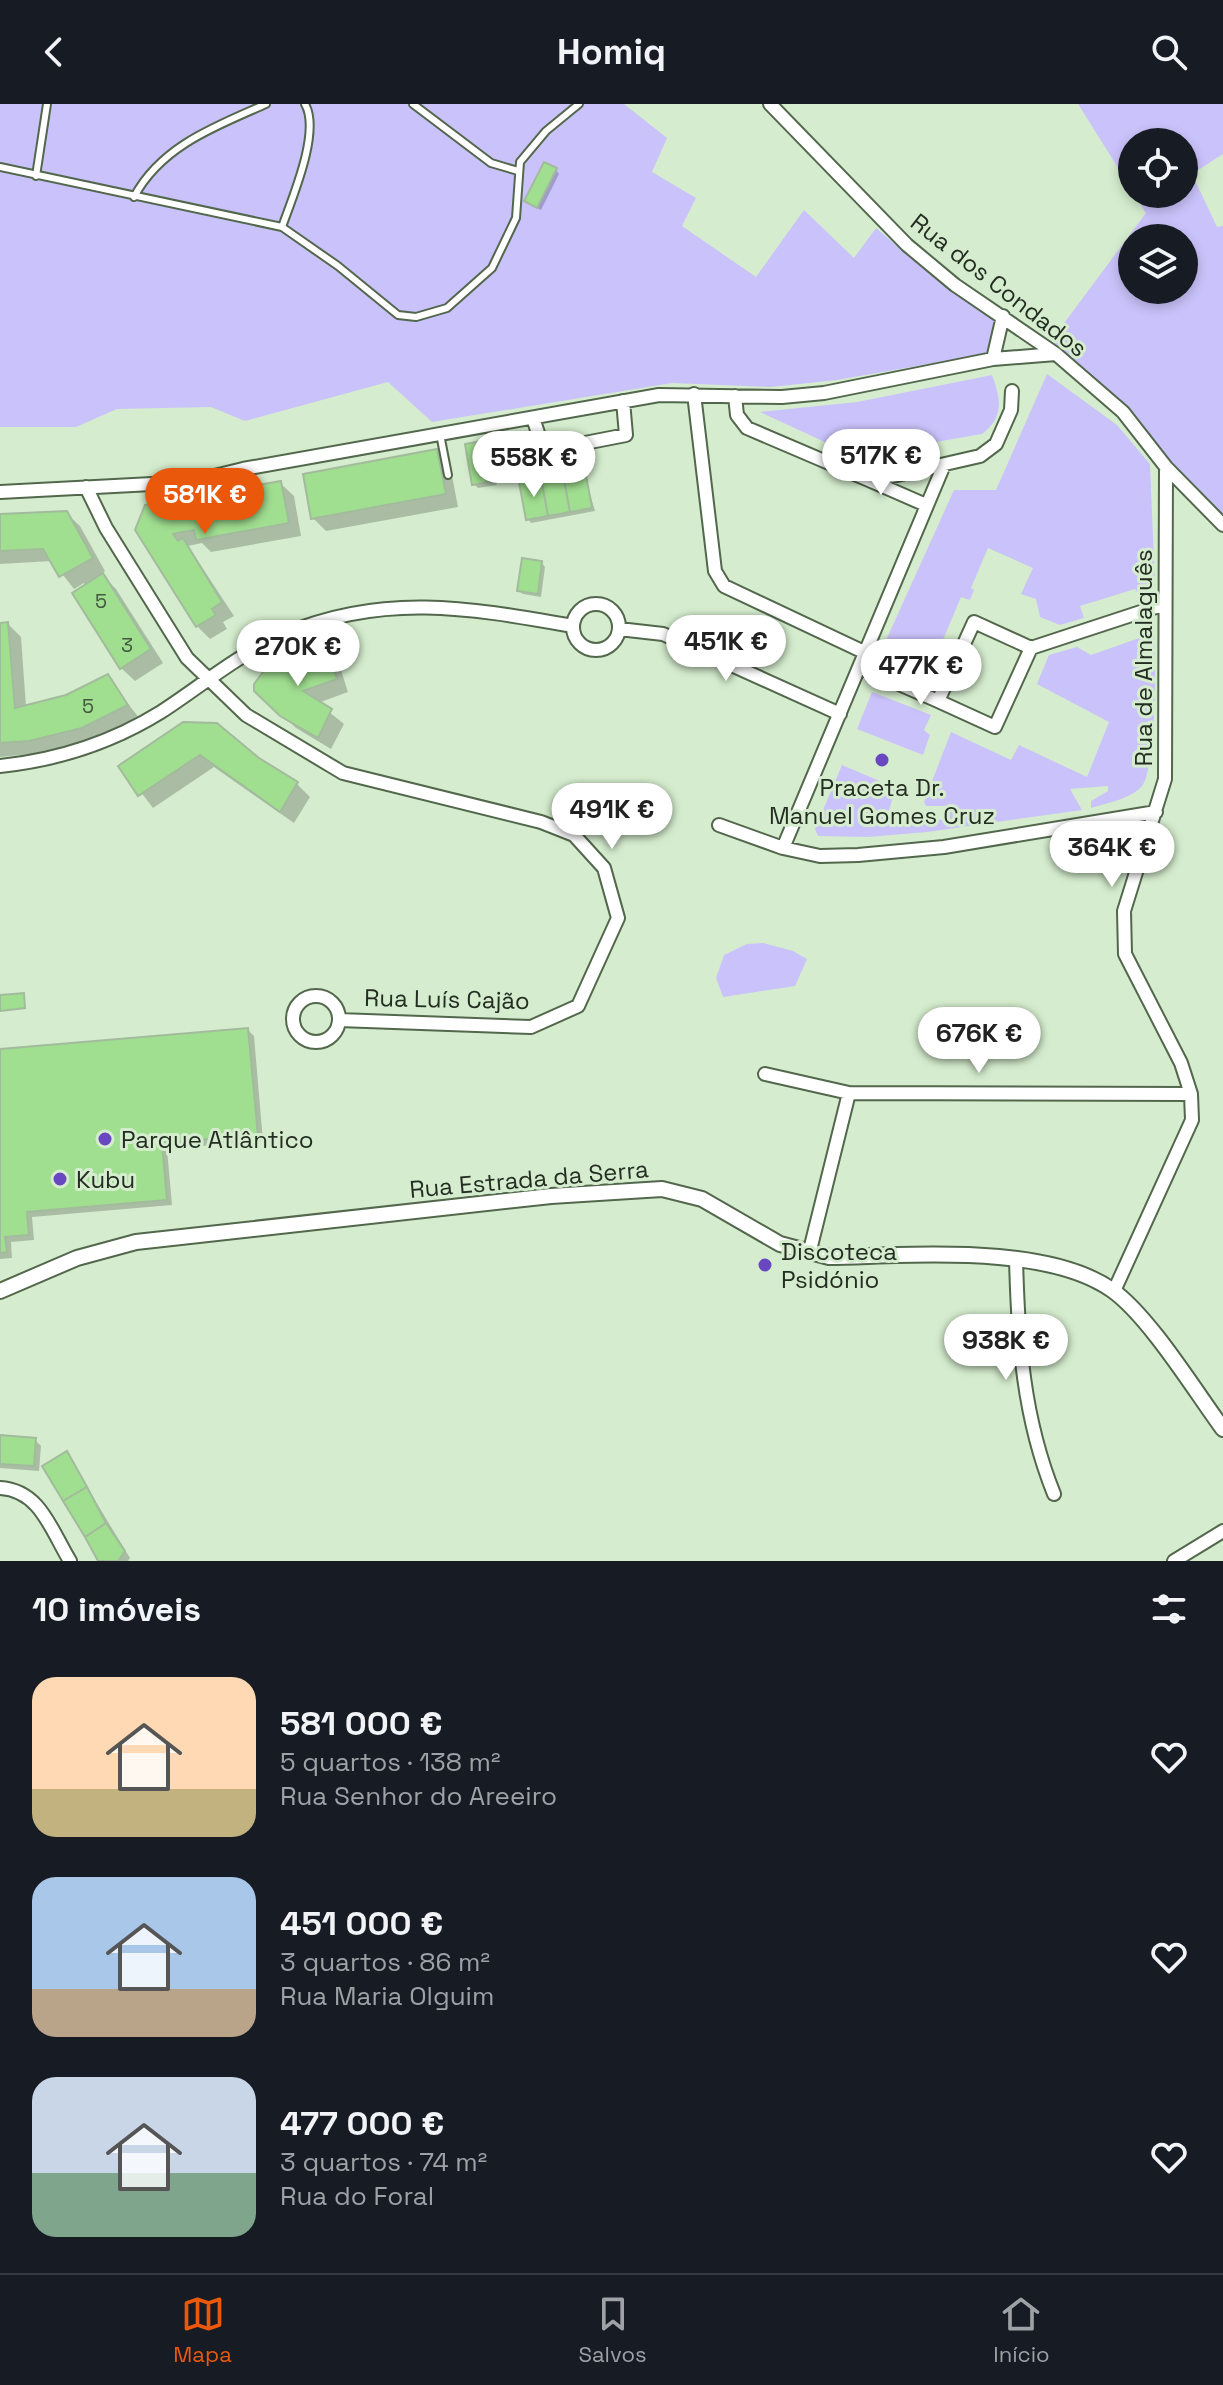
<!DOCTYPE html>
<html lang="pt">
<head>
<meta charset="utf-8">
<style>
  :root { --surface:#171b24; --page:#242831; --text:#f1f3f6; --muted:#9ea1a6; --line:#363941; --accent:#ea580c }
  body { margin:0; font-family:"Space Grotesk",sans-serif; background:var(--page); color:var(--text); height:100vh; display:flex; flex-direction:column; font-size:30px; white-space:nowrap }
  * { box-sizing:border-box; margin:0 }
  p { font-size:26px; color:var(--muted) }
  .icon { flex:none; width:44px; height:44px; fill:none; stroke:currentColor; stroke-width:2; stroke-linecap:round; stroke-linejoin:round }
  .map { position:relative; height:1457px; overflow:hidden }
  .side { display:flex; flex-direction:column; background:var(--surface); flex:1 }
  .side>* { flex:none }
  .controls { position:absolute; left:1118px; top:24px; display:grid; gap:16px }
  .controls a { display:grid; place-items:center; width:80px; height:80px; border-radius:50%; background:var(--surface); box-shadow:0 4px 12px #0003; font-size:40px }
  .price { position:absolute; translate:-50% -68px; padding:0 18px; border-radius:28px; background:#fff; color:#222; font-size:26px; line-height:52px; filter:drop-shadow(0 2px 4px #0008) }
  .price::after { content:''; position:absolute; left:50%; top:48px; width:24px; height:18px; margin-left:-12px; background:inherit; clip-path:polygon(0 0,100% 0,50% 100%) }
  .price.active { background:var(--accent); color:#fff }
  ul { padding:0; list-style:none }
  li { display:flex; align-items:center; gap:24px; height:200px; padding:0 32px }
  li span { display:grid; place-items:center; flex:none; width:224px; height:160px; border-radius:24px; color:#555 }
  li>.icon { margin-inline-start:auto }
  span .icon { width:96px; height:96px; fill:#fffc; stroke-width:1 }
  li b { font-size:34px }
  h2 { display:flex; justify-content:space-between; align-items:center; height:96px; padding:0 32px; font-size:34px }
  header { display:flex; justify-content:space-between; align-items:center; height:104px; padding:0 32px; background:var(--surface); font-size:36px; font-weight:800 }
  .tab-bar { display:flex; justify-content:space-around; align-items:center; height:112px; border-top:2px solid var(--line); background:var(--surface); font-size:22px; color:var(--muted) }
  .tab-bar a { display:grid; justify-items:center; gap:4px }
  .tab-bar .active { color:var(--accent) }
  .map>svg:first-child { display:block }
  .green { fill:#cac2fa; fill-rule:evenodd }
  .shadow { fill:#0003 }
  .building { fill:#a0de90; stroke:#a3bb9d; stroke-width:2 }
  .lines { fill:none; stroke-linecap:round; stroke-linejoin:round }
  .service-casing { stroke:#52674c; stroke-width:10 }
  .minor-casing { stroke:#52674c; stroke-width:16 }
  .tertiary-casing { stroke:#52674c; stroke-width:18 }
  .service { stroke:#fff; stroke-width:6 }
  .minor { stroke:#fff; stroke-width:12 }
  .tertiary { stroke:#fff; stroke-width:14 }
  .poi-dot { fill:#6847c0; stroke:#d5edce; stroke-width:3 }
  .labels { text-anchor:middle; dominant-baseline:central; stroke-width:6; stroke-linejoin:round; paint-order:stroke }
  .number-label { font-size:20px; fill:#43593e }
  .street-label { font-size:24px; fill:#242d22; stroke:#d5edce }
  .poi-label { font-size:24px; fill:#242d22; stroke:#d5edce; text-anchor:start }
</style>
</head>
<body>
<header><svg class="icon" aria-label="back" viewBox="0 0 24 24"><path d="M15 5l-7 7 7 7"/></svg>Homiq<svg class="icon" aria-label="search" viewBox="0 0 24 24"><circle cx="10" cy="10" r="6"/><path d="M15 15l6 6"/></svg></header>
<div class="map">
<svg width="1223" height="1457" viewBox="0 0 1223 1457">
  <rect width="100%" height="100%" fill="#d5edce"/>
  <path class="green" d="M0 0H624L667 34 652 68 696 94 682 122 756 173 804 106 854 154 876 124 917 159 996 215 986 250 837 276 771 283 672 279 432 318 388 278 245 317 211 303 117 305 76 323H0Z
    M1078 0H1223V50L1192 70 1217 123 1223 122V421L1123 308 1056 250 1053 234 1146 109 1134 90H1184V38H1132V86ZM1132 134H1184V186H1132Z
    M1047 270 1117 321 1150 360 1155 483 1138 489 1135 485 1080 502 1084 514 1060 521 1040 513 1036 495 1021 490 1033 464 988 444 971 484 974 486 970 496 961 493 926 576 883 559V543L954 386H996Z
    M992 271C1001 295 1004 314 982 330L855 352 760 308 857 298Z
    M1153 520C1157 543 1156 665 1142 682 1131 695 1107 699 1091 704V697L1108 687V682L1070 685 1082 706 927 728 868 733 818 732 815 725 842 661 896 684 888 709 901 714 949 716 947 702H926L924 698 951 628 1011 656 1019 641 1087 673 1109 618 1037 580 1049 551 1077 543 1091 551 1145 532 1143 522Z
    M872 588 931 611 924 626 930 631 923 651 857 625Z
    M763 839 793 847 807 855 795 882 723 893 716 874 724 851 747 840Z"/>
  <path class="shadow" d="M556 66 559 70 541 106 530 100 526 97Z
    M486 338 497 381 478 384 474 380Z
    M437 347 450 361 458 403 326 427 313 414Z
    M584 368 595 407 531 419 528 415Z
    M280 379 294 392 301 432 211 448 202 439 188 442 234 512 223 518 227 525 210 535 197 522 138 426Z
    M66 409 80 422 105 467 101 470 116 485 163 559 135 577 121 564 84 479 74 485 52 457 0 460V412Z
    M542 459 545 463 541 493 523 490 519 487Z
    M8 520 21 533 26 603 67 593 107 573 140 615 96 636 43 649 0 653V521Z
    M324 541 337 554 348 588 318 599 344 620 331 645 296 624 256 586Z
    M184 620 297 680 310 693 294 719 214 663 153 704 121 662Z
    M248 926 254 932 263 1037 167 1045 172 1101 32 1113 34 1136 11 1138 12 1154 0 1155V947Z
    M0 1333 35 1336 41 1342 39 1367 0 1364Z
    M67 1350 130 1454 128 1457H104Z"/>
  <path class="building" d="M544 58 557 64 537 104 524 97Z
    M487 336 494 377 472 381 465 340Z
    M437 345 446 390 311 415 303 370Z
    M585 366 592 404 570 408 563 370Z
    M563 370 570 408 548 412 541 374Z
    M541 374 548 412 526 416 519 378Z
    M281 377 289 419 196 436 194 426 173 430 178 437 183 434 222 498 212 505 216 511 196 523 135 426 145 401Z
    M67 407 93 454 59 473 43 445 0 447V410Z
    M522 454 542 457 538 490 517 487Z
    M103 469 151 545 120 565 72 489Z
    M8 518 15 604 66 591 108 570 128 601 82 624 29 637 0 639V519Z
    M324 539 337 575 303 587 332 605 318 634 280 612 254 587V580L266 564Z
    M183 618 217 619 259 654 298 678 280 708 200 651 138 692 118 662Z
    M24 889 25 904 0 907V891Z
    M248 924 258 1031 162 1039 167 1096 27 1108 29 1131 5 1133 7 1148 0 1149V945Z
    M0 1331 36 1334 34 1362 0 1360Z
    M67 1347 87 1383 63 1397 42 1362Z
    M87 1383 106 1419 85 1433 63 1397Z
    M106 1419 125 1447 118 1457H98L85 1433Z"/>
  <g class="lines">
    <g class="service-casing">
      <path id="service" d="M413 0 491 59 518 67
        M0 63 282 123 338 162 398 211 416 213 447 204 492 164 516 114 520 58 546 27 579 0
        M36 72 47 0
        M134 93C161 42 216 22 266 0
        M282 123C292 94 321 28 305 0
        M440 330 448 371"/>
    </g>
    <g class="minor-casing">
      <path id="minor" d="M770 0 907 141 955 181 1056 250 1123 308 1166 363 1223 421
        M1003 212 993 255 1056 250
        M694 290 715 467 724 482 866 549
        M735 292 737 311 747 324 871 377 980 352 996 340 1011 306 1012 287
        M533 314 544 347 626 331 623 297
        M871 377 926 401
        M86 383 106 424 187 554 246 611 343 669 541 718 574 731 604 764 618 814 578 902 531 923 339 916
        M0 388 190 378 243 365 659 291 782 293 824 289 993 255
        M573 523a23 23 0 1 1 46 0a23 23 0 1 1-46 0Z
        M974 518 1031 544 995 623 938 597Z
        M619 525 663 530 840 610
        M1031 544 1165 500
        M860 563 938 597
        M0 662C58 656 111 639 161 608 201 582 240 549 285 530 385 488 470 504 573 522
        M719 721 783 744 820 752 858 751 944 743 1156 708
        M783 744 944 361
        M293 915a23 23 0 1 1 46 0a23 23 0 1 1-46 0Z
        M765 970 849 989 1191 990
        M809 1150 849 989
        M1016 1154C1018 1237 1023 1313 1054 1390
        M1114 1187 1192 1016 1191 990 1181 959 1125 850 1124 807 1165 675 1166 363
        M0 1384C40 1386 51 1426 70 1457
        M1174 1457 1223 1427"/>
    </g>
    <g class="tertiary-casing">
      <path id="tertiary" d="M0 1187 77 1154 136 1138 551 1092 662 1085 702 1095 780 1140 829 1153C909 1152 1045 1139 1112 1186 1149 1212 1195 1287 1223 1325"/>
    </g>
    <use href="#service" class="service"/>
    <use href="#minor" class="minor"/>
    <use href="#tertiary" class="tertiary"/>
  </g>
  <g class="poi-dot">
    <circle cx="882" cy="656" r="8"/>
    <circle cx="105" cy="1035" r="8"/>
    <circle cx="60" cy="1075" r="8"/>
    <circle cx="765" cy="1161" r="8"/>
  </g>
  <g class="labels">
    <g class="number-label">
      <text x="101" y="497">5</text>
      <text x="127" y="541">3</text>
      <text x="88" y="602">5</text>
    </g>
    <g class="street-label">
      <text transform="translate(999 181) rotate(38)">Rua dos Condados</text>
      <text transform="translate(1143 554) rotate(-90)">Rua de Almalaguês</text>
      <text transform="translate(447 895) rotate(1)">Rua Luís Cajão</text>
      <text transform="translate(529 1075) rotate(-5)">Rua Estrada da Serra</text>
    </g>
    <g class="poi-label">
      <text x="882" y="683" text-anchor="middle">Praceta Dr.<tspan x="882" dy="28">Manuel Gomes Cruz</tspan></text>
      <text x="121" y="1035">Parque Atlântico</text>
      <text x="76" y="1075">Kubu</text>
      <text x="781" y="1147">Discoteca<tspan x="781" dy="28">Psidónio</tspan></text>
    </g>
  </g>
</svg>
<div class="controls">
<a><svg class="icon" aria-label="locate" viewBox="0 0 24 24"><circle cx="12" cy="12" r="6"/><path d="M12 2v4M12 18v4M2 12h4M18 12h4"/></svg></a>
<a><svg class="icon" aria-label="layers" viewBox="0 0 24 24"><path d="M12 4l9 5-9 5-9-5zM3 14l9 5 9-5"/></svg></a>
</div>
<b class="price" style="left:881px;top:393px">517K €</b>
<b class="price" style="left:534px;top:395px">558K €</b>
<b class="price active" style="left:205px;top:432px">581K €</b>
<b class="price" style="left:726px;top:579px">451K €</b>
<b class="price" style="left:298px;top:584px">270K €</b>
<b class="price" style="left:921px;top:603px">477K €</b>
<b class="price" style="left:612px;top:747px">491K €</b>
<b class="price" style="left:1112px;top:785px">364K €</b>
<b class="price" style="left:979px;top:971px">676K €</b>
<b class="price" style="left:1006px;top:1278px">938K €</b>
</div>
<section class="side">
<h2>10 imóveis<svg class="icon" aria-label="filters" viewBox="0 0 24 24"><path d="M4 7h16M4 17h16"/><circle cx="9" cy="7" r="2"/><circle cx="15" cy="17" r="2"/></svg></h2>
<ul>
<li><span style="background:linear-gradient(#ffd9b3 70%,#c2b280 0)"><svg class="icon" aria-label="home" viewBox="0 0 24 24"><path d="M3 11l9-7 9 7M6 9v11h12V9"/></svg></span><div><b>581 000 €</b><p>5 quartos · 138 m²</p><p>Rua Senhor do Areeiro</p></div><svg class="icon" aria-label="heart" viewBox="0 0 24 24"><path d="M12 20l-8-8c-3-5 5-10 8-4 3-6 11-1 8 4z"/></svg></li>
<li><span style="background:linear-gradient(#a9c7e8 70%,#b9a48a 0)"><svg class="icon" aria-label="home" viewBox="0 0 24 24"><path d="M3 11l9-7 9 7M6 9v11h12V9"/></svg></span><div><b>451 000 €</b><p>3 quartos · 86 m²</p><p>Rua Maria Olguim</p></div><svg class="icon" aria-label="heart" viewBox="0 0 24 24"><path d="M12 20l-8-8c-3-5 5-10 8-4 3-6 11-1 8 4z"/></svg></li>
<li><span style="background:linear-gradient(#c9d6e8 60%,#7fa58c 0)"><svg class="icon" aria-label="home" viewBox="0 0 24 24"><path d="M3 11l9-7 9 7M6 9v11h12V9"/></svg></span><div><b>477 000 €</b><p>3 quartos · 74 m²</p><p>Rua do Foral</p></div><svg class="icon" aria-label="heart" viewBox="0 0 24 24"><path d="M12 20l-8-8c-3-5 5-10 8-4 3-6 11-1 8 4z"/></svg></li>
</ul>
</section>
<nav class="tab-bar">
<a class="active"><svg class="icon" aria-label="map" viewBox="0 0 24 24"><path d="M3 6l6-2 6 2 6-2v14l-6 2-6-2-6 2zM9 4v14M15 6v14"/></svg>Mapa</a>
<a><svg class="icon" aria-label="saved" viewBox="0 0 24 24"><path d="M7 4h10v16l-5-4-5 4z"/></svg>Salvos</a>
<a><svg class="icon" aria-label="home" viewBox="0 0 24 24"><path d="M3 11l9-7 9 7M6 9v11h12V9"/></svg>Início</a>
</nav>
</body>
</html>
